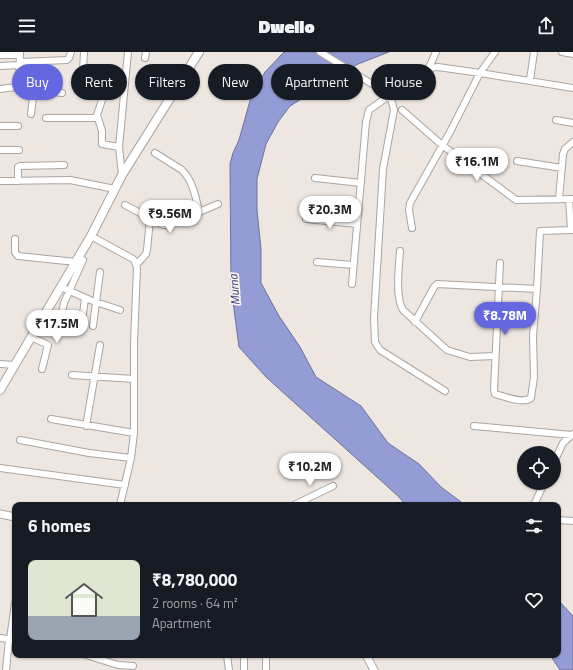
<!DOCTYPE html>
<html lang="en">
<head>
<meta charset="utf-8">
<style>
  :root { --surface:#171b24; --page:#20242c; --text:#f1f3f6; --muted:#9ea1a6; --accent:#6567e0 }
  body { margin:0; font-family:"Titillium Web",sans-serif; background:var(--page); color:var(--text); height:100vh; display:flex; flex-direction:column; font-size:15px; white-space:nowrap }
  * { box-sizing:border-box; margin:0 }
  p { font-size:13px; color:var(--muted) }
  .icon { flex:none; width:22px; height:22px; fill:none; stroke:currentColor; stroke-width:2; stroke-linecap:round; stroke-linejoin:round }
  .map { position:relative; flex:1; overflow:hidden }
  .side { position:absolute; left:12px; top:450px; width:549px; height:156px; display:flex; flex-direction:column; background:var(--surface); border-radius:8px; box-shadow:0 1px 3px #0004 }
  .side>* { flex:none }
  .guide { position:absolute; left:12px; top:12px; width:549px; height:36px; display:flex; gap:8px }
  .tools { position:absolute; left:517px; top:394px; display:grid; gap:8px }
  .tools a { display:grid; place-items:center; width:44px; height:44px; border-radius:50%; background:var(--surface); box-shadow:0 1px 3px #0004; font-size:20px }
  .price { position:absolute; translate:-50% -34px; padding:0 9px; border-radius:14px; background:#fff; color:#222; font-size:13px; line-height:26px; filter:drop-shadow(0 1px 2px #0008) }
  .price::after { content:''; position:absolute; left:50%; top:24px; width:12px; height:9px; margin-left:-6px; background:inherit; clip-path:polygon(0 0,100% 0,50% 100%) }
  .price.selected { background:var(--accent); color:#fff }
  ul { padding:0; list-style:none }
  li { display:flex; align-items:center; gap:12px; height:100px; padding:0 16px }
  li span { display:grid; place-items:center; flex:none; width:112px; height:80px; border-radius:8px; color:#555 }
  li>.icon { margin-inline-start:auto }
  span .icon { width:48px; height:48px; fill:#fffc; stroke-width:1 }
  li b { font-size:17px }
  h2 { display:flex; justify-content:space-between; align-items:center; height:48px; padding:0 16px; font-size:17px }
  .pill { padding:0 14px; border-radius:18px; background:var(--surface); box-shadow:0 1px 3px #0004; font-size:14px; line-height:36px }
  .pill.selected { background:var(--accent); color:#fff }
  header { display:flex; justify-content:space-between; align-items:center; height:52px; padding:0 16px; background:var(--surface); font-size:18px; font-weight:800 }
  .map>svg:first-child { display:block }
  .water { fill:#949cd6; stroke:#6d729a }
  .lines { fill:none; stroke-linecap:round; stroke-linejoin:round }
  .minor-casing { stroke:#aca5a0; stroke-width:8 }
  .tertiary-casing { stroke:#aca5a0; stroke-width:9 }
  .secondary-casing { stroke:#aca5a0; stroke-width:10 }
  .minor { stroke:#fff; stroke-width:6 }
  .tertiary { stroke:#fff; stroke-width:7 }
  .secondary { stroke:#fff; stroke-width:8 }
  .labels { text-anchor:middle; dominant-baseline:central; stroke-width:3.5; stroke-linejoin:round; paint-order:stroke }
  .water-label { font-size:12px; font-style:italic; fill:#33347a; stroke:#fbf3ee }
</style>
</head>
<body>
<header><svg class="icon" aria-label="menu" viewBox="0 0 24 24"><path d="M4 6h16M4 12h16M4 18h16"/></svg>Dwello<svg class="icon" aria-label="share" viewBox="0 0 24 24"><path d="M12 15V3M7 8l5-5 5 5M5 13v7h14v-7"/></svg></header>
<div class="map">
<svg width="573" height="618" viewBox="0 0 573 618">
  <rect width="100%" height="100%" fill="#eee6e1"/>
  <path class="water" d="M284 0H389L358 12 290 54 278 70 266 92 257 127V158L261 197V231L279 264 300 295 316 325 361 354 388 391 419 412 441 435 465 453H406L398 444 266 325 239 295 231 235 230 112 233 101 239 88 251 45 265 20Z
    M558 548 573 564V618H560L550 603H558Z"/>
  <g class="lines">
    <g class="minor-casing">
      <path id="minor" d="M84 0 83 19 125 32
        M320 0 390 43 394 58 383 117 374 266 375 290 380 298 445 339
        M562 0 573 2
        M0 3H20
        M145 6 146 0
        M20 10 67 8 69 6 71 0
        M0 14 20 13
        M429 16 436 0
        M109 27 97 63 102 79V92L119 95
        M530 28 534 0
        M18 35 62 41
        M0 37 16 35 19 33 20 0
        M402 58 442 93 516 148 573 147
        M31 62 34 38
        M46 66H98
        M556 68 573 71
        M0 74H18
        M0 98H19
        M155 101 182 118C193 129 196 146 199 160
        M517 109 562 116
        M122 123 119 95 128 0
        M315 126 361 131
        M0 129 70 128 115 137
        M18 129V115L20 114 64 113
        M559 147 563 102 565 97 573 90
        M569 147 571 178
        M125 153 163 173H168L218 152
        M306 167 357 172
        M412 176 409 158 410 151 450 80 480 21 495 0
        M91 184 133 207 135 210 137 216 134 290V381L131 406 120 453
        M15 187V200L18 204 76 210
        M400 199C399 215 395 245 403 258L447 298 470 305 495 304
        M317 210 353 213
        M500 211 494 338 495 342 498 343C507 345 523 352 531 346L534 325 533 284 537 237
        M137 212 146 202 147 198 150 167
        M352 232 366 70 369 58 390 43 421 18 429 16 438 15 480 21 573 36
        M61 235 90 248 120 258
        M415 270 434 235 437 232 537 237 540 179 573 178
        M59 273 64 251 83 208
        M93 274 100 220
        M81 278 85 246
        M31 285 48 293 42 317
        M0 312 15 313
        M72 323 134 327
        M51 367 134 381
        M86 374 100 293
        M474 374 572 383
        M20 388 89 401 131 406
        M554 410 563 391 573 382
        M0 416 125 433
        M294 453 333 434
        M534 453 544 431
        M558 468 573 469
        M0 586 15 588
        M10 587 15 551
        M86 603 118 613 133 614
        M227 603 229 618
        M266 603V618
        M6 618 9 587
        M244 618V603"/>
    </g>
    <g class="tertiary-casing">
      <path id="tertiary" d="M0 462 15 465
        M366 603 374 618"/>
    </g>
    <g class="secondary-casing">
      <path id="secondary" d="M0 338 91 184 122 123 199 0"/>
    </g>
    <use href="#minor" class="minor"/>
    <use href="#tertiary" class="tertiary"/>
    <use href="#secondary" class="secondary"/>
  </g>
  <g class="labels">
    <g class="water-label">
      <text transform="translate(234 238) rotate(-95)">Murna</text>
    </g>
  </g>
</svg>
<div class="tools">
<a><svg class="icon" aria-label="locate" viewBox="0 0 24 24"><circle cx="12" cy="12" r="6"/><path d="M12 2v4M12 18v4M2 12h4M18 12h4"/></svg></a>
</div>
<b class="price" style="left:477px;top:130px">₹16.1M</b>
<b class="price" style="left:330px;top:178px">₹20.3M</b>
<b class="price" style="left:170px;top:182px">₹9.56M</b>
<b class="price selected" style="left:505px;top:284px">₹8.78M</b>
<b class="price" style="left:57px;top:292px">₹17.5M</b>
<b class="price" style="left:310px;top:435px">₹10.2M</b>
<div class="guide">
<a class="pill selected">Buy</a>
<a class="pill">Rent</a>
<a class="pill">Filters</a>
<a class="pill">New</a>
<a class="pill">Apartment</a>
<a class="pill">House</a>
</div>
<section class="side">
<h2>6 homes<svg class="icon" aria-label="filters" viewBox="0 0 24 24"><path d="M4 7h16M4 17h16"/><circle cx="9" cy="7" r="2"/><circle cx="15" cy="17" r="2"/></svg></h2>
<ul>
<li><span style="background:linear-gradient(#dfe7d0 70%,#9aa5b1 0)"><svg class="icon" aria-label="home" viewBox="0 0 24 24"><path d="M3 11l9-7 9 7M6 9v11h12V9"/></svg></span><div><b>₹8,780,000</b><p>2 rooms · 64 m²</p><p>Apartment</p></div><svg class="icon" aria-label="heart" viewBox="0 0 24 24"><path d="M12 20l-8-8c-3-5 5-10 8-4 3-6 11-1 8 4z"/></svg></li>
</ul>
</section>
</div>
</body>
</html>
